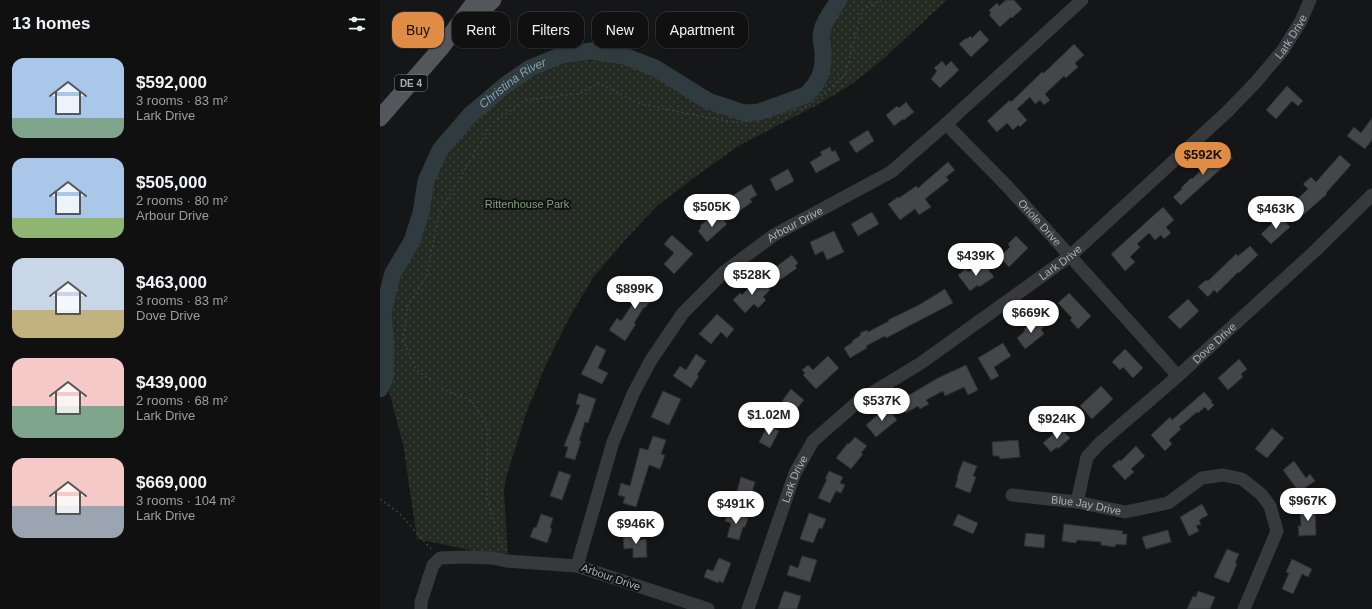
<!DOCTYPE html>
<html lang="en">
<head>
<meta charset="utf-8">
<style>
  :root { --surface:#101011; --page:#1e1e1f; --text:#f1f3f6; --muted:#9c9d9f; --line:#303031; --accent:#e08c44 }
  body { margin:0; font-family:Helvetica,sans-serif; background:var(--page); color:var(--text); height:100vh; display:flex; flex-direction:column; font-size:15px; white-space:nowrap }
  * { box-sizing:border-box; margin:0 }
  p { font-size:13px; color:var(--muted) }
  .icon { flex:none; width:22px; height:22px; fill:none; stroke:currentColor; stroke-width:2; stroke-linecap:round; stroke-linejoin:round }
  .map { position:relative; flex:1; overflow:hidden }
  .side { display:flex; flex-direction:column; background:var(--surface); width:380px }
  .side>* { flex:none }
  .banner { position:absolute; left:12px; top:12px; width:380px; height:36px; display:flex; gap:8px }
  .price { position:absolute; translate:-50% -34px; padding:0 9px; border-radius:14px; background:#fff; color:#222; font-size:13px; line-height:26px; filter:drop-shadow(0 1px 2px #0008) }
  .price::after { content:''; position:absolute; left:50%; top:24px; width:12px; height:9px; margin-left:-6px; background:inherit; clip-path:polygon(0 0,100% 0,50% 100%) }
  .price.current { background:var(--accent); color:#111 }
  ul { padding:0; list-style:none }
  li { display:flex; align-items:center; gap:12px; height:100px; padding:0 12px }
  li span { display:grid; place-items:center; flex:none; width:112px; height:80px; border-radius:12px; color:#555 }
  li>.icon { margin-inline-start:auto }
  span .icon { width:48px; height:48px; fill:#fffc; stroke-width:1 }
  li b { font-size:17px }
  h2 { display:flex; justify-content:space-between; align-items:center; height:48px; padding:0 12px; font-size:17px }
  .pill { padding:0 14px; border-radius:12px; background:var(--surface); box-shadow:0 1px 3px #0004,0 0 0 1px var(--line); font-size:14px; line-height:36px }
  .pill.current { background:var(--accent); color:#111 }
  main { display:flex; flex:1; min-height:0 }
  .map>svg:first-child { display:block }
  .grass { fill:url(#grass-dots) }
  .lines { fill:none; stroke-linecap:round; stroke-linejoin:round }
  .river { stroke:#303b3f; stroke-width:17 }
  .building { fill:#45464a; stroke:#303033 }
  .path { stroke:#3d4043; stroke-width:1.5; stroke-dasharray:2 3; stroke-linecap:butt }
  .minor { stroke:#37393c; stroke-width:13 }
  .major { stroke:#53565a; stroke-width:17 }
  .labels { text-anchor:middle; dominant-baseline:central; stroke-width:4; stroke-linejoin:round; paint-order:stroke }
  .shield { fill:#101112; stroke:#7b8085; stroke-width:1 }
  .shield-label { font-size:10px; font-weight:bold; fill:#a9afb6 }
  .street-label { font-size:11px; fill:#a9afb6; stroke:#101112 }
  .park-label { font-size:11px; fill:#869f81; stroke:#101112 }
  .water-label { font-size:12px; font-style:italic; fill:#83a2ae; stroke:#101112 }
</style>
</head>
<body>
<main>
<section class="side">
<h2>13 homes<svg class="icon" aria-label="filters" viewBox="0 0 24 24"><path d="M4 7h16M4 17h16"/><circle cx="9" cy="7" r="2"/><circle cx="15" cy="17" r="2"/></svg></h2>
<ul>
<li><span style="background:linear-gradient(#a9c7e8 75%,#7fa58c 0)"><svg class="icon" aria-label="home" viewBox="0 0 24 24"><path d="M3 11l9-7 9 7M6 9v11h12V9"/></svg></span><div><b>$592,000</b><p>3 rooms · 83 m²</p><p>Lark Drive</p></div></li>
<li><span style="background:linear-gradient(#a9c7e8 75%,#8fb573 0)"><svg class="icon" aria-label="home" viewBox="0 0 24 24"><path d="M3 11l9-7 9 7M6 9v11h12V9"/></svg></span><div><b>$505,000</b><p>2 rooms · 80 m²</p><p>Arbour Drive</p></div></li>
<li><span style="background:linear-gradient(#c9d6e8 65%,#c2b280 0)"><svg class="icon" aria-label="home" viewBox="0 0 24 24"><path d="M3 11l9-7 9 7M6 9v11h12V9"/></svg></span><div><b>$463,000</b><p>3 rooms · 83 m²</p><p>Dove Drive</p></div></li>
<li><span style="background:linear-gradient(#f6c9c9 60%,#7fa58c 0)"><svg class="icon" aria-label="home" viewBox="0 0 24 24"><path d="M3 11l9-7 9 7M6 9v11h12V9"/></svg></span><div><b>$439,000</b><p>2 rooms · 68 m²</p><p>Lark Drive</p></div></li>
<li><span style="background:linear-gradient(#f6c9c9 60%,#9aa5b1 0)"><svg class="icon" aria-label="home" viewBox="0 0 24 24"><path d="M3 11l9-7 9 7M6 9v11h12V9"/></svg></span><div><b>$669,000</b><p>3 rooms · 104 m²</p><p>Lark Drive</p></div></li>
</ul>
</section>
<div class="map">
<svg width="992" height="609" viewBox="0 0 992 609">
  <defs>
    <pattern id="grass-dots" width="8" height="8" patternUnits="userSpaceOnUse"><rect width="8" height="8" fill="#222a22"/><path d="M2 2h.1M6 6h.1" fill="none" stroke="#3f4640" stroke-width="1.8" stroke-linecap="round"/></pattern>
  </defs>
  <rect width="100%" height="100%" fill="#151617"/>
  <path class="grass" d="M459 0H567L502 60 472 84 439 104 360 145 319 174 278 205 244 241 212 279 187 322 165 367 147 411 126 478 124 490 128 558 37 539 23 444 5 377 3 311 13 273 32 241 60 150 150 68 244 56 275 68 328 101 364 113 379 112 413 101 426 95 439 80 442 72 444 65 441 35 446 19Z"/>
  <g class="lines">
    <path class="river" id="s1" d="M0 389 5 377 6 350 3 311 13 273 32 241 41 213 46 181 60 150 90 115 127 84 150 68 182 55 212 51 244 56 275 68 328 101 364 113 379 112 426 95C440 81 444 71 443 51 442 46 441 41 441 36 442 23 452 11 459 0"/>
  </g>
  <path class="building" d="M626 0H634L642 9 632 18 631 17 620 27 609 15 611 13 609 10 617 3 619 6Z
    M600 30 609 40 591 57 579 44 586 38 587 39 590 36 592 38Z
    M694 44 704 55 695 63 698 67 686 78 684 76 665 94 670 100 664 105 660 100 655 104 650 97 637 109 647 120 640 127 638 125 633 130 627 123 617 132 607 121 630 100 631 102 662 72 664 73Z
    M562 61 566 66 571 61 579 70 560 88 551 79 557 71 554 68Z
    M907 86 923 101 918 106 912 101 896 119 886 110Z
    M526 102 534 112 524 120 523 119 514 126 506 115 517 106 519 108Z
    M992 118V140L985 149 967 136 974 127 981 133Z
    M488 130 494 141 476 153 469 142Z
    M450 147 452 152 455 150 460 160 436 173 430 162 442 155 440 152Z
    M844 148 853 158 801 205 793 197 802 189 801 188 811 178 812 179Z
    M960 155 971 165 946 193 947 194 923 215 913 203 928 189 923 184 931 177 936 182Z
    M568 162 575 170 566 177 569 180 545 199 551 207 539 215 535 209 520 220 508 204 518 197 519 198 536 186 538 188Z
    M408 169 414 181 396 191 390 179Z
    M371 184 377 195 370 199 372 202 358 212 349 198Z
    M783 207 794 220 786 227 791 233 784 239 781 235 775 240 769 233 757 244 760 247 750 257 755 262 745 271 731 254Z
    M492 212 499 224 478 236 471 224Z
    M339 215 347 224 327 242 318 231 321 228 320 226 327 220 330 223Z
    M900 216 910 227 891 244 881 234Z
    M454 231 464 252 447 260 443 251 435 255 430 242Z
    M292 235 313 254 294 274 284 264 294 253 284 244Z
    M636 236 648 248 629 267 620 257 630 247 628 244Z
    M870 246 878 255 859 273 858 272 837 293 834 290 828 297 818 287 826 280 828 281 856 254 858 256Z
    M412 255 418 263 415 266 417 268 400 280 393 269Z
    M603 262 614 277 599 287 598 285 590 291 578 275 586 269 588 272Z
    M265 278 281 290 275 299 273 297 265 308 264 307 254 323 256 324 245 341 229 330 237 318 241 321 263 289 259 286Z
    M379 278 390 290 383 297 386 300 378 308 374 304 365 313 353 300 360 293 362 295Z
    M565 289 573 303 506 338 505 336 486 346 487 348 470 358 464 348 473 342 472 341 481 335 480 333 487 330 488 332 509 321 508 320 539 305Z
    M689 293 711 316 698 329 690 320 692 318 678 303Z
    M808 299 819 311 800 329 788 317Z
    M337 314 354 329 347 338 341 332 331 344 319 334Z
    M658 319 664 327 661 329 664 334 645 349 637 338 645 331 644 329Z
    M623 343 631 356 614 367 619 376 611 380 598 358Z
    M216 345 226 350 218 368 228 373 222 384 201 374Z
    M745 349 763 368 753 378 743 367 740 370 732 362Z
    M316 354 326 361 317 375 319 376 311 388 293 376 300 366 306 370Z
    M448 356 459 368 436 389 423 375 425 373 422 370 428 365 433 370Z
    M859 359 867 369 861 374 863 377 848 390 838 378Z
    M586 365 598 390 588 395 584 387 565 396 563 391 546 400 549 404 540 409 538 406 526 413 519 401 558 378Z
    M721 386 733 399 712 419 700 406Z
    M411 389 424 400 409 418 398 409 404 402 402 401Z
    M283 391 301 399 289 425 271 417Z
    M824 392 832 401 831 402 834 405 828 411 825 407 818 413 817 412 799 427 801 429 789 440 792 444 785 451 771 435 790 417 792 420Z
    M199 393 216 399 208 423 205 422 199 441H201L195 460 185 457 188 447 184 446 200 405 196 404Z
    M507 407 517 420 496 437 486 425Z
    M388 425 399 431 390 448 379 442Z
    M680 428 690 438 678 449 677 447 671 452 663 443Z
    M892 428 904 438 887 458 875 449Z
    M273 436 286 440 281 454 285 455 280 469 269 465 256 507 243 503 245 497 238 495 241 483 250 486 260 448 268 450Z
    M475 437 487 446 481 453 483 454 471 469 456 458 468 443 469 444Z
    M638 440 640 457 620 459 619 456H613L612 442Z
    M756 446 765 456 751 469 754 472 745 480 732 466 739 460 741 461Z
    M583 461 597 466 593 476 596 477 590 493 575 487 578 478 577 477Z
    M914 461 926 478 930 474 935 481 919 492 903 470Z
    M179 471 191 475 182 500 170 496Z
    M449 471 463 477 460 483 465 485 461 493 456 491 450 503 438 498 447 479H445Z
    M361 477 375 482 370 499 356 494Z
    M822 504 828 515 819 520 821 524 816 526 819 531 809 536 800 517Z
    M920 508H935L936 535 919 536 918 526H921Z
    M348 512 368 518 365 527H363L359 540 347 537 351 523 345 521Z
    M429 513 446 519 442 529 439 528 433 543 420 539Z
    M161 514 173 518 170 528 172 529 167 543 150 537 154 527 156 528Z
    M578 514 598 523 593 534 573 525Z
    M684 524 743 531 742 534H747L746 545 736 544 735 547 721 545V542L697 540 696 543 682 541Z
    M788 530 791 542 766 549 762 537Z
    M258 533 259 540 266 539 267 557 253 558V548L244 549 243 534Z
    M646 533 665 535 664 548 644 546Z
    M847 549 859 554 855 563 857 564 849 583 834 577Z
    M422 556 437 560 430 582 407 575 410 565 418 568Z
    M339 558 351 563 343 583 339 581 338 583 324 577 327 569 333 571Z
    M912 559 932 569 928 577 922 574 913 594 902 589 909 573 906 572Z
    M404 591 421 596 417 609H398Z
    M818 591 835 597 830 609H807L813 596 816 597Z"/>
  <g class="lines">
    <path class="path" d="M0 499 19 513 52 550
      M122 548 107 498 108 427 92 401 65 390 36 370 23 339 28 305 47 275 59 214 112 123 146 100 198 94 219 83 258 103 314 115 359 123 427 107 465 75 482 10 501 0"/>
    <g class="minor">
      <path id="s2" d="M566 124 627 186 798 376"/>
      <path id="s3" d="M632 495 697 502 745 512 788 503 822 478 843 475 862 479 881 494 890 506 897 531 864 609"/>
      <path id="s4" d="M697 502 707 457 720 443 798 376 936 250 992 195"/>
      <path d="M41 609V602L53 565 60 558 85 557 112 558 126 561 197 566"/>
      <path id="s5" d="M328 609 197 566 233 442 254 392 271 360 303 313 344 272 394 235 511 172 566 124 702 0"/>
      <path id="s6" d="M368 609 415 473 433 441 480 400 541 363 690 256 847 112 876 82 903 50 921 21 930 0"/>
    </g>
    <path class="major" d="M89 22 113 0
      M0 118 61 48 96 0"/>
  </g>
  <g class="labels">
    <rect class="shield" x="15" y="75" width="32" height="16" rx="3"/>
    <g class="shield-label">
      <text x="31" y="83">DE 4</text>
    </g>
    <g class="street-label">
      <text stroke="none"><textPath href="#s6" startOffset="810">Lark Drive</textPath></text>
      <text stroke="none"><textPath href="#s2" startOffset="136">Oriole Drive</textPath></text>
      <text stroke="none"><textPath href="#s5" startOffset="558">Arbour Drive</textPath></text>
      <text stroke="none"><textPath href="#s6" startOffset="486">Lark Drive</textPath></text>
      <text stroke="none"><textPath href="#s4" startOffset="217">Dove Drive</textPath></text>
      <text stroke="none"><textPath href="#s6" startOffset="138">Lark Drive</textPath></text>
      <text stroke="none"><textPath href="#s3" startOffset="75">Blue Jay Drive</textPath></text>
      <text transform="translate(231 577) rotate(19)">Arbour Drive</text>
    </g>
    <g class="park-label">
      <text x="147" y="204">Rittenhouse Park</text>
    </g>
    <g class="water-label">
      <text stroke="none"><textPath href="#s1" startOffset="351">Christina River</textPath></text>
    </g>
  </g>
</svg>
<b class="price current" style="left:823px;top:176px">$592K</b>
<b class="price" style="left:332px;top:228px">$505K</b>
<b class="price" style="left:896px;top:230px">$463K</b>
<b class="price" style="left:596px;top:277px">$439K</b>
<b class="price" style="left:372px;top:296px">$528K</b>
<b class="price" style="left:255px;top:310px">$899K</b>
<b class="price" style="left:651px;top:334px">$669K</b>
<b class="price" style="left:502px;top:422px">$537K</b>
<b class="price" style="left:389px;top:436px">$1.02M</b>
<b class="price" style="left:677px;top:440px">$924K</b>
<b class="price" style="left:928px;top:522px">$967K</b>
<b class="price" style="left:356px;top:525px">$491K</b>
<b class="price" style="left:256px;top:545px">$946K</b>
<div class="banner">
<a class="pill current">Buy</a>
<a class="pill">Rent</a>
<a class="pill">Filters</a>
<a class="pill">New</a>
<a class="pill">Apartment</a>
</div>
</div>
</main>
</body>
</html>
